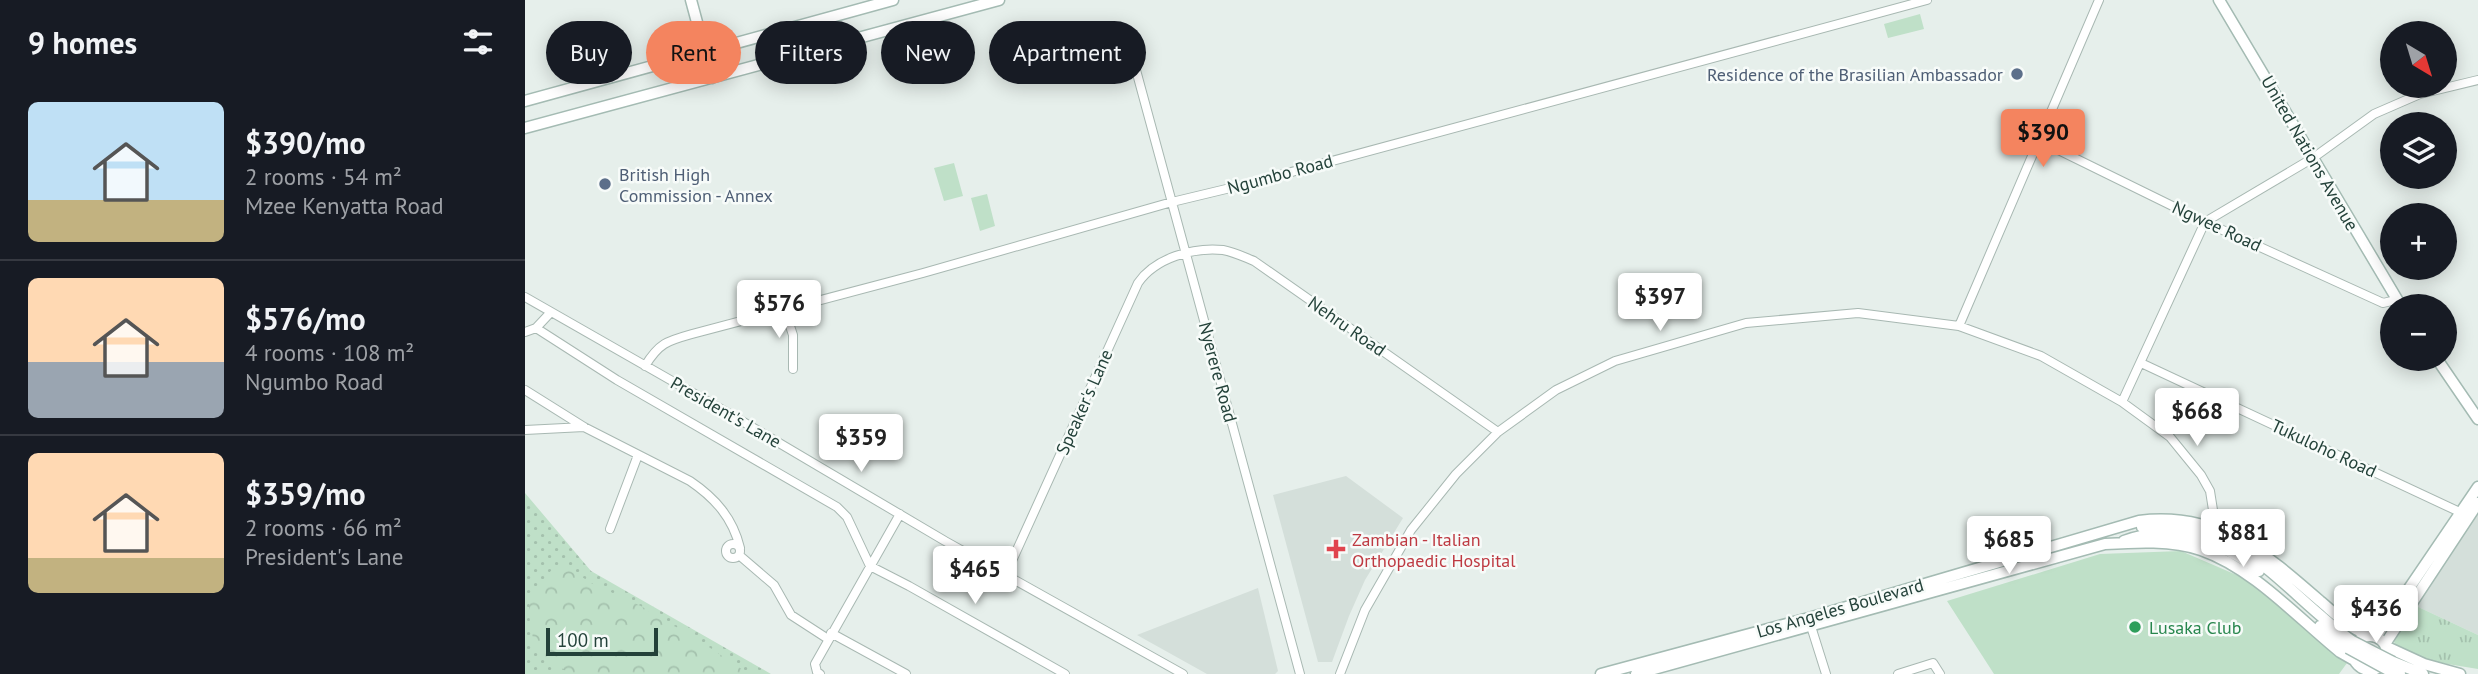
<!DOCTYPE html>
<html lang="en">
<head>
<meta charset="utf-8">
<style>
  :root { --surface:#171b24; --page:#242831; --text:#f1f3f6; --muted:#9ea1a6; --line:#363941; --accent:#f4845f }
  body { margin:0; font-family:"PT Sans",sans-serif; background:var(--page); color:var(--text); height:100vh; display:flex; flex-direction:column; font-size:26px; white-space:nowrap }
  * { box-sizing:border-box; margin:0 }
  p { font-size:23px; color:var(--muted) }
  .icon { flex:none; width:38px; height:38px; fill:none; stroke:currentColor; stroke-width:2; stroke-linecap:round; stroke-linejoin:round }
  .map { position:relative; flex:1; overflow:hidden }
  .sheet { display:flex; flex-direction:column; background:var(--surface); width:525px }
  .sheet>* { flex:none }
  .top-card { position:absolute; left:21px; top:21px; width:665px; height:63px; display:flex; gap:14px }
  .needle { width:46px; rotate:142deg }
  .controls { position:absolute; left:1855px; top:21px; display:grid; gap:14px }
  .controls a { display:grid; place-items:center; width:77px; height:77px; border-radius:50%; background:var(--surface); box-shadow:0 4px 18px #0003; font-size:35px }
  .scale { position:absolute; left:21px; bottom:18px; width:112px; box-sizing:border-box; padding-left:7px; border:4px solid #24423a; border-top:0; font-size:19px; line-height:24px; white-space:nowrap; color:#24423a; -webkit-text-stroke:5px #f7fbf9; paint-order:stroke }
  .price { position:absolute; translate:-50% -60px; padding:0 16px; border-radius:7px; background:#fff; color:#222; font-size:23px; line-height:46px; filter:drop-shadow(0 2px 4px #0008) }
  .price::after { content:''; position:absolute; left:50%; top:42px; width:21px; height:16px; margin-left:-10px; background:inherit; clip-path:polygon(0 0,100% 0,50% 100%) }
  .price.current { background:var(--accent); color:#111 }
  ul { padding:0; list-style:none }
  li { display:flex; align-items:center; gap:21px; height:175px; padding:0 28px }
  li+li { border-top:2px solid var(--line) }
  li span { display:grid; place-items:center; flex:none; width:196px; height:140px; border-radius:10px; color:#555 }
  li>.icon { margin-inline-start:auto }
  span .icon { width:84px; height:84px; fill:#fffc; stroke-width:1 }
  li b { font-size:30px }
  h2 { display:flex; justify-content:space-between; align-items:center; height:84px; padding:0 28px; font-size:30px }
  .pill { padding:0 24px; border-radius:32px; background:var(--surface); box-shadow:0 4px 18px #0003; font-size:24px; line-height:63px }
  .pill.current { background:var(--accent); color:#111 }
  main { display:flex; flex:1; min-height:0 }
  .map>svg:first-child { display:block }
  .built { fill:#d4dfda }
  .grass { fill:url(#grass-dots) }
  .forest { fill:url(#forest-crowns) }
  .park { fill:url(#park-tufts) }
  .pitch { fill:#bfe0c8 }
  .lines { fill:none; stroke-linecap:round; stroke-linejoin:round }
  .street-casing { stroke:#a8b8b2; stroke-width:10 }
  .secondary-casing { stroke:#a4bbb3; stroke-width:13 }
  .street { stroke:#fff; stroke-width:8 }
  .secondary { stroke:#fff; stroke-width:10 }
  .secondary-bridge-casing { stroke:#a4bbb3; stroke-width:13; stroke-linecap:butt }
  .secondary-bridge { stroke:#fff; stroke-width:10 }
  .service-dot { fill:#5c6f8a; stroke:#f7fbf9; stroke-width:2.5 }
  .health-dot { fill:#e0444e; stroke:#f7fbf9; stroke-width:2.5 }
  .leisure-dot { fill:#2e9e5b; stroke:#f7fbf9; stroke-width:2.5 }
  .labels { text-anchor:middle; dominant-baseline:central; stroke-width:5; stroke-linejoin:round; paint-order:stroke }
  .service-label { font-size:18px; fill:#4e5e75; stroke:#f7fbf9; text-anchor:end }
  .street-label { font-size:18px; fill:#24423a; stroke:#f7fbf9 }
  .health-label { font-size:18px; fill:#be3a42; stroke:#f7fbf9; text-anchor:start }
  .leisure-label { font-size:18px; fill:#27864d; stroke:#f7fbf9; text-anchor:start }
</style>
</head>
<body>
<main>
<section class="sheet">
<h2>9 homes<svg class="icon" aria-label="filters" viewBox="0 0 24 24"><path d="M4 7h16M4 17h16"/><circle cx="9" cy="7" r="2"/><circle cx="15" cy="17" r="2"/></svg></h2>
<ul>
<li><span style="background:linear-gradient(#bfe0f5 70%,#c2b280 0)"><svg class="icon" aria-label="home" viewBox="0 0 24 24"><path d="M3 11l9-7 9 7M6 9v11h12V9"/></svg></span><div><b>$390/mo</b><p>2 rooms · 54 m²</p><p>Mzee Kenyatta Road</p></div></li>
<li><span style="background:linear-gradient(#ffd9b3 60%,#9aa5b1 0)"><svg class="icon" aria-label="home" viewBox="0 0 24 24"><path d="M3 11l9-7 9 7M6 9v11h12V9"/></svg></span><div><b>$576/mo</b><p>4 rooms · 108 m²</p><p>Ngumbo Road</p></div></li>
<li><span style="background:linear-gradient(#ffd9b3 75%,#c2b280 0)"><svg class="icon" aria-label="home" viewBox="0 0 24 24"><path d="M3 11l9-7 9 7M6 9v11h12V9"/></svg></span><div><b>$359/mo</b><p>2 rooms · 66 m²</p><p>President's Lane</p></div></li>
</ul>
</section>
<div class="map">
<svg width="1953" height="674" viewBox="0 0 1953 674">
  <defs>
    <pattern id="grass-dots" width="8" height="8" patternUnits="userSpaceOnUse" patternTransform="scale(1.75)"><rect width="8" height="8" fill="#bfe0c8"/><path d="M2 2h.1M6 6h.1" fill="none" stroke="#a4c1ad" stroke-width="1.8" stroke-linecap="round"/></pattern>
    <pattern id="forest-crowns" width="20" height="18" patternUnits="userSpaceOnUse" patternTransform="scale(1.75)"><rect width="20" height="18" fill="#bfe0c8"/><path d="M2 6a3 3 0 1 1 6 0M12 15a3 3 0 1 1 6 0" fill="none" stroke="#a4c1ad"/></pattern>
    <pattern id="park-tufts" width="24" height="20" patternUnits="userSpaceOnUse" patternTransform="scale(1.75)"><rect width="24" height="20" fill="#bfe0c8"/><path d="M3 7l-1-3M5 7V3M7 7l1-3M15 17l-1-3M17 17v-4M19 17l1-3" fill="none" stroke="#a4c1ad"/></pattern>
  </defs>
  <rect width="100%" height="100%" fill="#e6efeb"/>
  <path class="built" d="M821 476 878 518 840 580 824 616 807 662H793L748 495Z
    M1953 510V635L1889 605Z
    M733 588 753 671 750 674H682L612 635Z"/>
  <path class="grass" d="M0 493 66 571 246 674H0Z"/>
  <path class="forest" d="M38 564 66 583 116 606 140 622 160 631 224 674H45L15 653 9 643 5 623 4 604 9 593 28 568Z"/>
  <path class="park" d="M1889 605 1953 635V669L1898 660 1871 648 1868 638Z"/>
  <path class="pitch" d="M1395 14 1399 29 1363 38 1359 24Z
    M429 163 438 196 419 201 409 168Z
    M462 194 470 226 455 231 446 198Z
    M1656 551 1728 582 1822 663 1814 674H1469L1422 601 1575 554Z"/>
  <g class="lines">
    <g class="street-casing">
      <path id="street" d="M611 70 775 674
        M1515 141 1680 222 1858 303 1871 300
        M0 297 205 414 420 541 658 674
        M259 308 268 335V369
        M1434 326 1574 0
        M11 328 92 380 312 507 322 517 345 566 384 586 540 674
        M0 332 11 328 26 312
        M1616 363 1941 515
        M120 366C134 343 142 341 167 334L398 273 647 202 722 184 1402 0
        M0 390 59 427 165 481C190 498 208 518 215 548
        M1597 402 1680 222 1788 158 1849 114 1895 94 1953 80
        M0 430 59 427
        M85 529 113 455
        M201 551a7 7 0 1 1 14 0a7 7 0 1 1-14 0Z
        M214 555 249 585 266 615 303 639
        M481 574 613 283C630 258 668 247 698 250 709 252 719 257 729 261L973 432
        M1284 620 1301 674
        M306 633 381 674
        M295 674 292 672 290 664 375 514
        M815 674 840 610 886 530 931 474 973 432 1031 390 1090 361 1221 323 1333 313 1434 326 1516 356 1597 402 1645 437 1676 475 1685 491 1688 510 1686 526
        M1373 674 1408 663 1415 674"/>
    </g>
    <g class="secondary-casing">
      <path id="secondary" d="M166 0 187 78
        M1694 0 1876 306
        M0 101 368 0
        M0 128 474 0
        M1912 359 1953 419
        M1617 527C1718 519 1755 589 1827 641
        M1599 541C1644 523 1698 542 1734 571
        M1795 626 1823 648
        M1828 653a17 17 0 1 1 34 0a17 17 0 1 1-34 0Z
        M1851 637 1953 487
        M1860 644 1953 503
        M1862 647 1899 664 1935 674
        M1868 662 1898 674
        M1863 670 1875 674
        M1076 674 1284 618 1614 521C1692 511 1740 553 1795 601 1812 615 1826 631 1849 636
        M1111 674 1580 544C1611 542 1647 540 1676 550 1728 568 1773 618 1815 652L1829 660"/>
    </g>
    <use href="#street" class="street"/>
    <use href="#secondary" class="secondary"/>
    <g class="secondary-bridge-casing">
      <path id="secondary-bridge" d="M1827 641 1868 662
        M1823 648 1863 670"/>
    </g>
    <use href="#secondary-bridge" class="secondary-bridge"/>
  </g>
  <g class="service-dot">
    <circle cx="1492" cy="74" r="7"/>
    <circle cx="80" cy="184" r="7"/>
  </g>
  <path class="health-dot" d="M807.5 538.5h7v7h7v7h-7v7h-7v-7h-7v-7h7z"/>
  <circle class="leisure-dot" cx="1610" cy="627" r="7"/>
  <g class="labels">
    <g class="service-label">
      <text x="1478" y="74">Residence of the Brasilian Ambassador</text>
      <text x="94" y="174" text-anchor="start">British High<tspan x="94" dy="21">Commission - Annex</tspan></text>
    </g>
    <g class="street-label">
      <text transform="translate(1785 153) rotate(60)">United Nations Avenue</text>
      <text transform="translate(755 174) rotate(-15)">Ngumbo Road</text>
      <text transform="translate(1692 226) rotate(25)">Ngwee Road</text>
      <text transform="translate(822 326) rotate(35)">Nehru Road</text>
      <text transform="translate(693 372) rotate(75)">Nyerere Road</text>
      <text transform="translate(559 402) rotate(-66)">Speaker's Lane</text>
      <text transform="translate(201 412) rotate(30)">President's Lane</text>
      <text transform="translate(1799 448) rotate(25)">Tukuloho Road</text>
      <text transform="translate(1315 608) rotate(-16)">Los Angeles Boulevard</text>
    </g>
    <g class="health-label">
      <text x="827" y="539">Zambian - Italian<tspan x="827" dy="21">Orthopaedic Hospital</tspan></text>
    </g>
    <g class="leisure-label">
      <text x="1624" y="627">Lusaka Club</text>
    </g>
  </g>
</svg>
<div class="controls">
<a><svg class="needle" viewBox="-14 -14 28 28"><path d="M0-13l5 13h-10z" fill="#e53935"/><path d="M0 13l5-13h-10z" fill="#9ea1a6"/></svg></a>
<a><svg class="icon" aria-label="layers" viewBox="0 0 24 24"><path d="M12 4l9 5-9 5-9-5zM3 14l9 5 9-5"/></svg></a>
<a>+</a>
<a>−</a>
</div>
<div class="scale">100 m</div>
<b class="price current" style="left:1518px;top:169px">$390</b>
<b class="price" style="left:1135px;top:333px">$397</b>
<b class="price" style="left:254px;top:340px">$576</b>
<b class="price" style="left:1672px;top:448px">$668</b>
<b class="price" style="left:336px;top:474px">$359</b>
<b class="price" style="left:1718px;top:569px">$881</b>
<b class="price" style="left:1484px;top:576px">$685</b>
<b class="price" style="left:450px;top:606px">$465</b>
<b class="price" style="left:1851px;top:645px">$436</b>
<div class="top-card">
<a class="pill">Buy</a>
<a class="pill current">Rent</a>
<a class="pill">Filters</a>
<a class="pill">New</a>
<a class="pill">Apartment</a>
</div>
</div>
</main>
</body>
</html>
